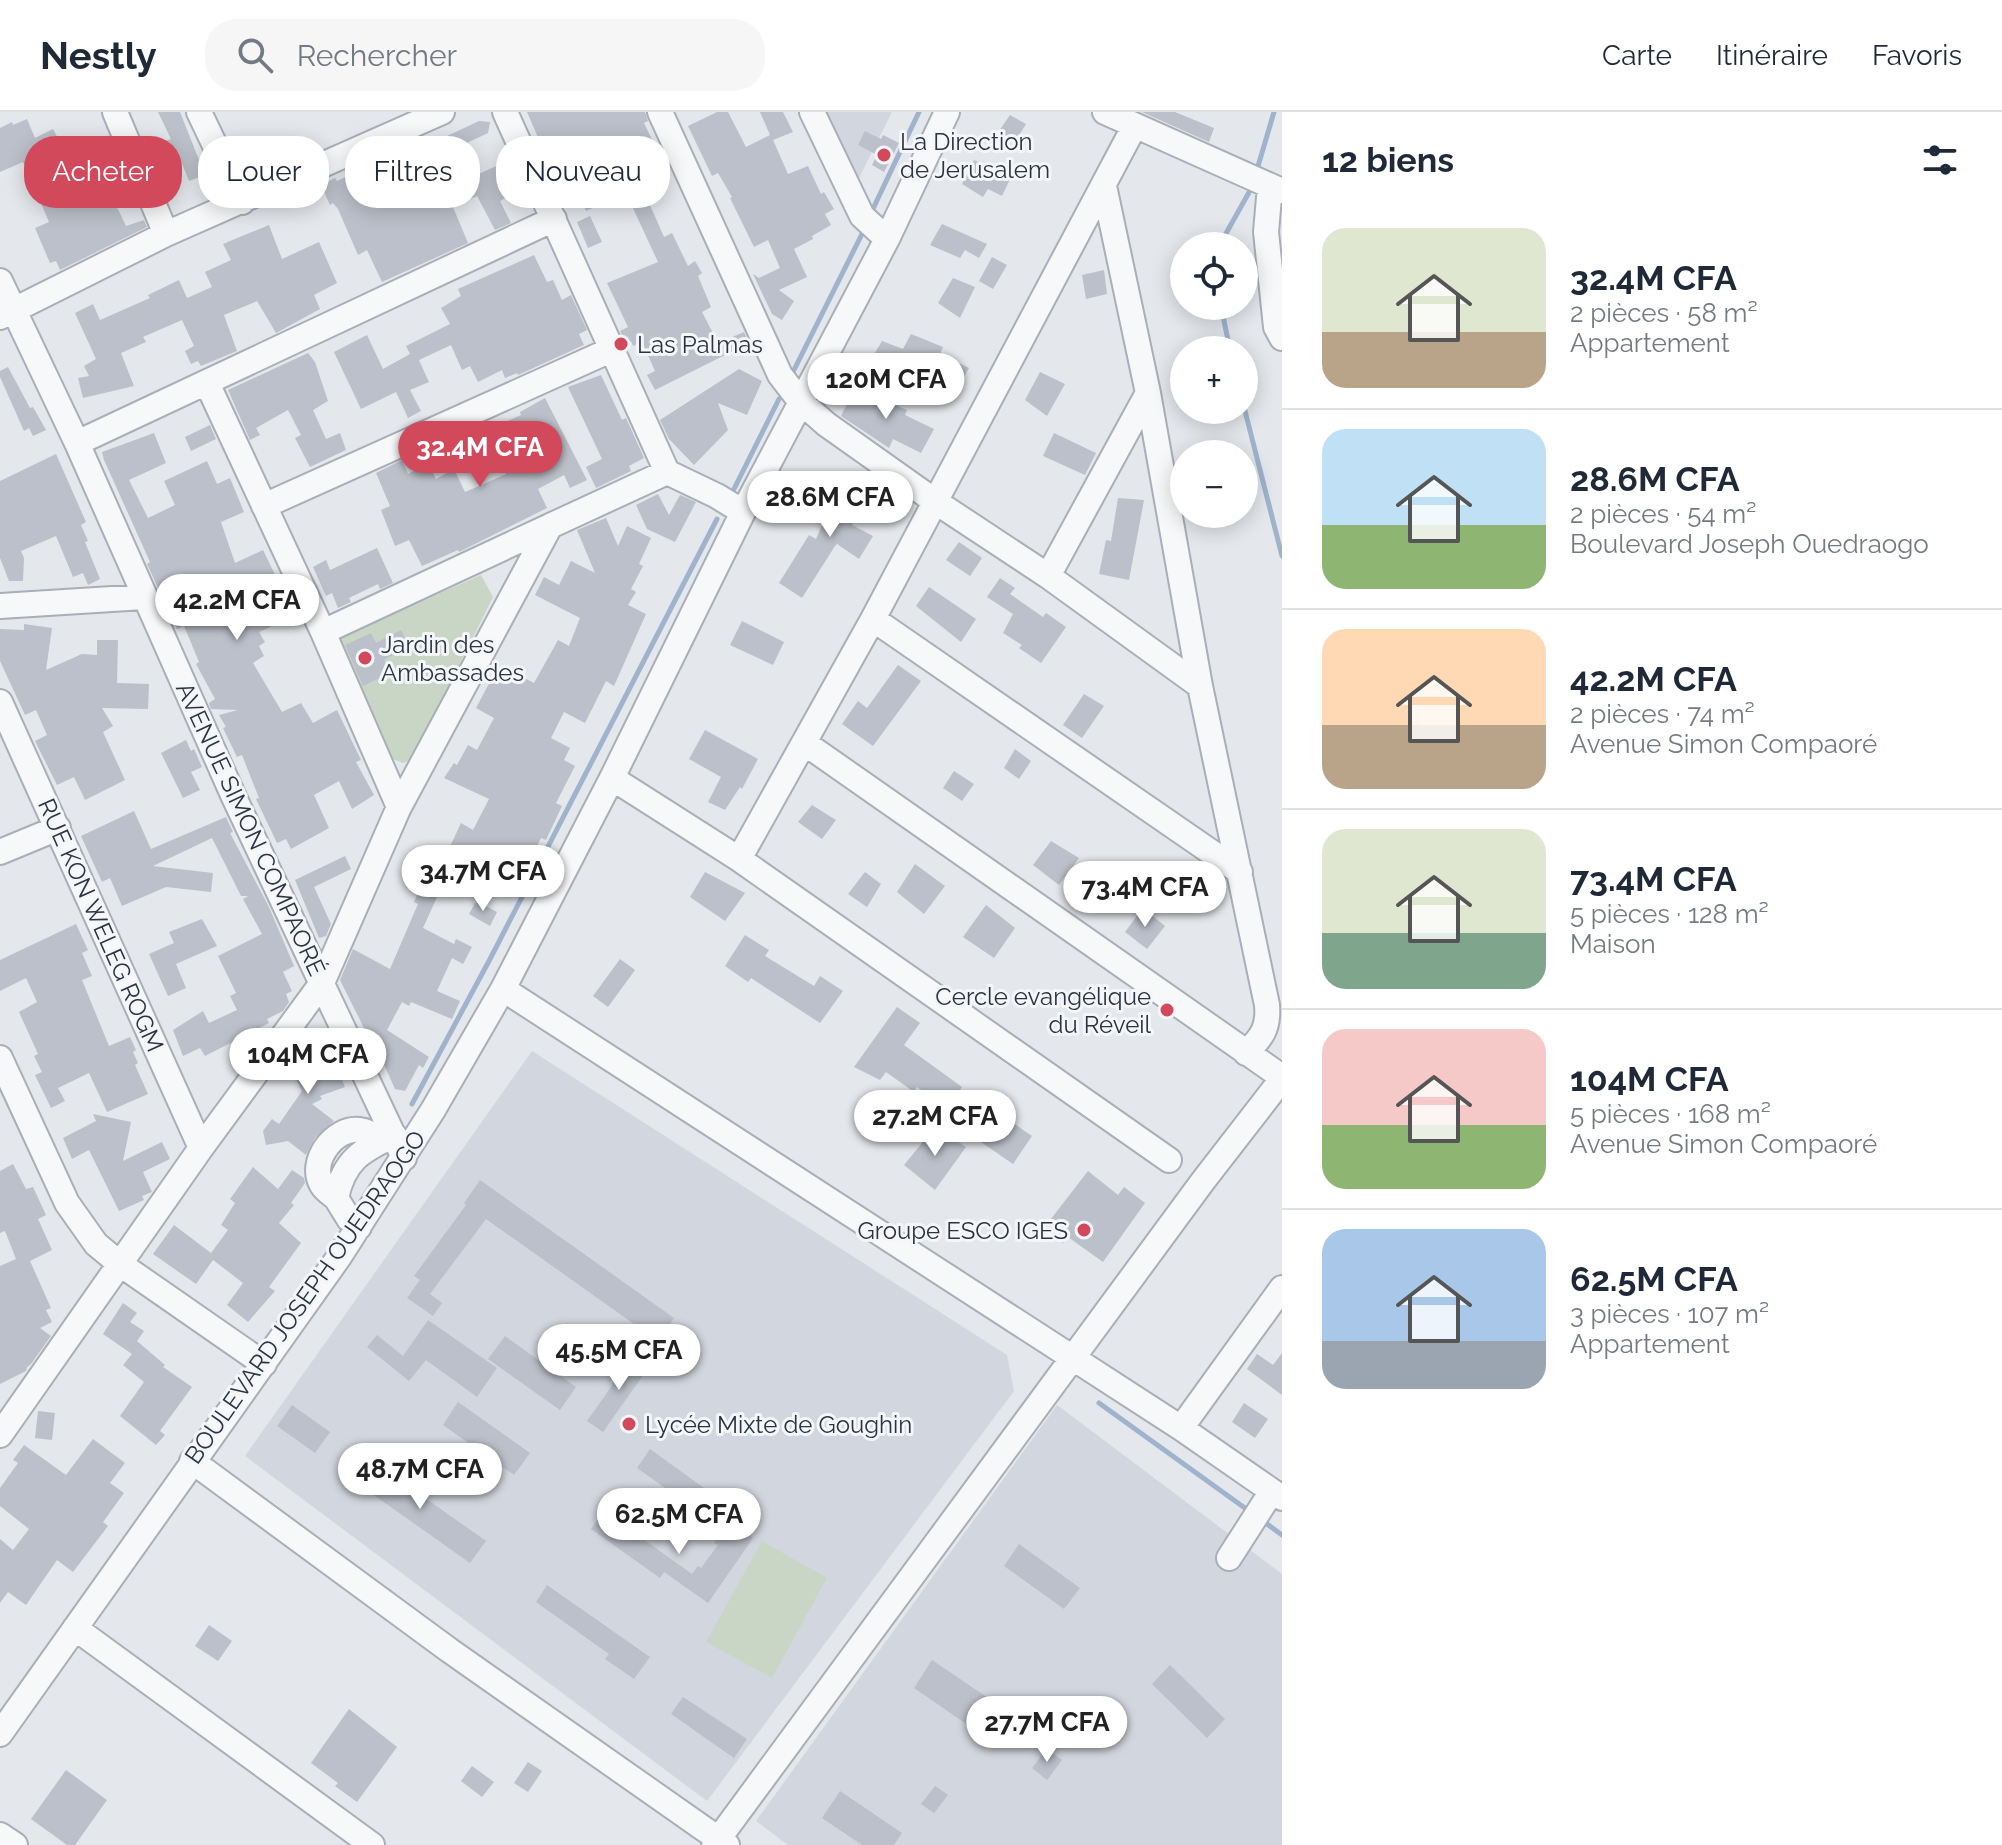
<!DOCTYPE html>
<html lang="fr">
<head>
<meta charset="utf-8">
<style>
  :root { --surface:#fff; --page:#f6f6f7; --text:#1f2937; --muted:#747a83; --line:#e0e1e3; --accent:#d1495b }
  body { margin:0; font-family:Raleway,sans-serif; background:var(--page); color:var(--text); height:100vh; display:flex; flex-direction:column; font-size:30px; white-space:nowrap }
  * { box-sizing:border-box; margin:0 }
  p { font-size:26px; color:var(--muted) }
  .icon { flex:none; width:44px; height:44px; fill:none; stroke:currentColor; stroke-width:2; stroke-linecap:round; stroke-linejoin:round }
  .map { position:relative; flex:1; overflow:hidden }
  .details { display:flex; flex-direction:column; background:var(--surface); width:720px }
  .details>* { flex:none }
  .banner { position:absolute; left:24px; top:24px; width:760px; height:72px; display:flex; gap:16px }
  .tools { position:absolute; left:1170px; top:120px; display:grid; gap:16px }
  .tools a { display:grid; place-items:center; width:88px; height:88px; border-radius:50%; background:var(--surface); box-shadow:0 4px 20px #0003; font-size:40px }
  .price { position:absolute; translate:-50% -68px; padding:0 18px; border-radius:28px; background:#fff; color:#222; font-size:26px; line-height:52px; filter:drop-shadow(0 2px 4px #0008) }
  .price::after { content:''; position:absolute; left:50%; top:48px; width:24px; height:18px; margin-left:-12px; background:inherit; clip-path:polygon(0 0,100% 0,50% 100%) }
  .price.current { background:var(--accent); color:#fff }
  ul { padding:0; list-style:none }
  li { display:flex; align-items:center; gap:24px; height:200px; padding:0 40px }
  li+li { border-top:2px solid var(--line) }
  li span { display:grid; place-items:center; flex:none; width:224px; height:160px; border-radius:24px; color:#555 }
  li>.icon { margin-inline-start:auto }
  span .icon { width:96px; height:96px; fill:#fffc; stroke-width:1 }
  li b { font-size:34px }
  h2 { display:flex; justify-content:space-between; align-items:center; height:96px; padding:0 40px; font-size:34px }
  .pill { padding:0 28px; border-radius:32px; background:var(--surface); box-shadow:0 4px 20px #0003; font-size:28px; line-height:72px }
  .pill.current { background:var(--accent); color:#fff }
  header { display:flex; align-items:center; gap:48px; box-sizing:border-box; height:112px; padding:0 40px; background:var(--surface); border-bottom:2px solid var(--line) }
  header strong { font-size:38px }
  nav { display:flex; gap:44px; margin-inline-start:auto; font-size:28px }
  .search { width:560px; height:72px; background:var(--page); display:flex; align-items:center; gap:20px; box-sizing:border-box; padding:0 28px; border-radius:32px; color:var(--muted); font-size:30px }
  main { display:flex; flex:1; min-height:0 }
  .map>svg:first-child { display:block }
  .built { fill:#d2d6de }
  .green { fill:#c9d6c5 }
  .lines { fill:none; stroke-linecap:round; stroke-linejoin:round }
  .stream { stroke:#9fb4cc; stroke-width:5 }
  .building { fill:#bbc0ca }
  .minor-casing { stroke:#a9aeb7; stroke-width:28 }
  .minor { stroke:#f7f8fa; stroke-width:24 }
  .poi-dot { fill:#d1495b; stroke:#f4f6f9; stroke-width:3 }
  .labels { text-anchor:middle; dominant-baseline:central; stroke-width:6; stroke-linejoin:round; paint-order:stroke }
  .poi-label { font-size:24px; fill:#2b3445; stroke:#f4f6f9; text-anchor:start }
  .street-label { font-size:24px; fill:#2b3445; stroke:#f4f6f9 }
</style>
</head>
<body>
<header>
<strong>Nestly</strong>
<div class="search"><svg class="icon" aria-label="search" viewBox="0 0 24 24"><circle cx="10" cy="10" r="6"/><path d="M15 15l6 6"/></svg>Rechercher</div>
<nav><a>Carte</a><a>Itinéraire</a><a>Favoris</a></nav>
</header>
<main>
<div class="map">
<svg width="1282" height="1733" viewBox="0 0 1282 1733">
  <rect width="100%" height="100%" fill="#e4e7ec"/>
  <path class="built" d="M826 0H892L858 68 830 7Z
    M532 939 1007 1243 1014 1279 707 1689 245 1344Z
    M1057 1293 1282 1462V1733H788L756 1709Z"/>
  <path class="green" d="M481 463 493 485 413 647 403 651 390 646 336 527Z
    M762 1429 827 1466 772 1566 706 1530Z"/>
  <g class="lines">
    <path class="stream" d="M1256 61 1274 0
      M871 101 919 0
      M1222 134 1224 125 1252 75
      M1221 194 1230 238
      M791 264 862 122
      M1244 295 1282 444
      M731 383 779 287
      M412 992 489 849 717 407
      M1099 1291 1249 1399
      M1263 1409 1282 1423"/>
  </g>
  <path class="building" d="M158 0H180L205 63 189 69 179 44 165 51 156 32 171 27Z
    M527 0H645L648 9 644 11 658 40 612 61 602 43 580 53 573 37 555 44 554 40 546 44Z
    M717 0H728L746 35 770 23 760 0H783L793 20 773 28 788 62 808 54 821 82 824 80 834 97 825 102 831 113 812 124 813 127 794 137 807 165 779 178 794 189 782 208 772 202 753 162 759 166 780 156 768 128 754 135 730 86 732 85 718 61 712 64 688 14Z
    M1142 0H1175L1214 16 1209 30Z
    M1010 3 1026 12 1015 30 999 19Z
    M27 7 35 26 53 17 72 53 103 41 125 86 115 91 126 114 144 108 147 115 60 158 56 149 50 151 35 116 49 110 23 50 0 60V16L12 10 13 13Z
    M479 9 490 10 488 21 454 37 467 67 501 52 516 80 500 89 511 111 495 118 477 84 453 95 468 131 382 170 367 138 358 143 338 97 333 91 330 93 321 73 335 66 337 69 361 58 363 62 411 35 413 40Z
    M865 19 881 27 883 23 899 31 884 60 872 53 877 43 858 33Z
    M974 48 1011 65 1002 84 988 77 983 85 962 72Z
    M592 60 604 91 586 99 572 69Z
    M646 84 664 125 672 121 688 154 695 149 702 161 698 164 711 195 702 200 718 231 744 220 749 231 655 278 647 263 655 259 642 230 633 234 631 229 627 231 624 227 620 219 628 215 607 171 658 150 631 92Z
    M590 104 602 130 588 136 577 110Z
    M942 112 987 132 979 146 965 138 960 146 930 133Z
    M269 113 282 147 319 130 337 171 314 183 320 197 276 221 257 189 224 203 237 239 201 254 198 249 191 252 185 239 194 234 182 208 143 225 146 230 121 241 134 274 83 286 78 266 89 264 84 254 96 247 75 201 93 192 100 208 150 186 148 183 179 168 187 186 212 175 205 160 231 148 223 132Z
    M534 143 547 170 553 168 562 188 571 183 587 218 579 222 584 233 518 263 517 261 505 266 502 258 478 270 470 254 462 258 451 233 419 248 429 270 410 278 421 299 408 306 396 280 361 297 334 240 367 223 383 257 410 242 406 234 450 212 441 196 461 184 458 177Z
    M992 145 1007 153 993 177 979 169Z
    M1104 158 1107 182 1086 187 1082 163Z
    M953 166 975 175 960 206 938 191Z
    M911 222 943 235 940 242 969 256 954 283 927 266 925 270 873 244 882 229 903 237Z
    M308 241 315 250 328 289 313 298 326 327 340 321 346 338 310 355 295 326 301 323 288 298 256 316 260 323 250 328 228 278Z
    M8 255 30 296 33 295 46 318 33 324 29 316 24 319 0 265V259Z
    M739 257 762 269 747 303 718 291 728 318 694 353 669 327 660 308Z
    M1040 260 1065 272 1047 304 1025 288Z
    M601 263 622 308 626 306 644 346 629 354 631 359 596 376 586 355 602 347 568 275Z
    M855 276 907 298 905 303 934 317 921 341 893 327 889 336 841 304Z
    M545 286 587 368 570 376 564 363 538 377 547 396 459 440 458 438 422 454 409 428 395 434 381 398 390 394 376 361 402 348 408 362 428 351 436 367 454 357 465 380 479 374 506 362 487 318 521 303 520 300Z
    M210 313 216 327 191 339 185 325Z
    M154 321 166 351 129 368 148 406 175 393 164 369 207 349 217 372 230 366 244 400 221 410 235 451 263 438 295 504 259 520 265 530 259 534 264 544 253 551 282 600 301 591 313 611 337 598 361 648 356 650 374 683 352 697 339 669 314 683 329 716 291 737 286 727 277 731 256 687 259 686 242 643 237 645 223 616 226 615 219 603 238 598 211 597 209 591 215 587 196 552 199 550 184 514 177 517 147 452 150 450 104 348 102 340Z
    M1054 321 1096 341 1085 363 1043 344Z
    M56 342 86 410 81 413 88 429 85 430 100 467 88 473 83 461 73 465 56 424 21 439 24 446 23 469H9L0 446V369Z
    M849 365 871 378 852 413 873 424 859 447 837 432 835 434 802 486 779 471 809 423 816 427 829 398Z
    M658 382 669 403 680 383 696 390 675 430 647 417 636 393Z
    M1118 386 1144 388 1129 468 1099 462 1106 428 1111 429Z
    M606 406 618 434 627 414 651 426 639 452 643 454 631 477 636 480 628 493 646 502 614 574 606 569 585 611 564 600 551 626 570 636 564 648 575 654 556 691 562 694 546 728 541 726 522 764 514 760 509 771 447 741 461 711 473 718 489 687 444 666 454 651 457 653 468 633 477 638 494 606 476 596 492 566 502 571 508 558 534 571 558 528 569 534 580 506 535 483 544 465 559 473 571 449 595 461 577 418Z
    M959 430 982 446 970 464 946 448Z
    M377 436 393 471 380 477 378 472 349 486 351 490 338 496 332 481 326 484 313 455 326 448 330 458Z
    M1000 466 1015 476 1010 482 1043 505 1046 501 1066 515 1041 551 1019 536 1022 533 1003 521 1013 502 987 485Z
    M929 475 976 507 961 530 916 494Z
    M742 509 784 530 773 553 730 533Z
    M24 512 52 516 46 558 82 542 97 543V528H118L117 571 149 572 148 597 102 596 113 614 103 620 125 668 85 688 74 665 57 673 35 629 47 623 36 598 25 603 0 549V517L24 518Z
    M401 518 409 534 384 548 390 561 363 574 345 533 371 521 376 531Z
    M898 553 921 569 873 634 842 612 858 589 867 596Z
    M1084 582 1104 594 1082 626 1063 613Z
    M705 618 758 647 742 677 740 675 725 698 708 690 721 665 689 647Z
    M186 628 191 639 194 637 202 655 191 660 200 678 183 686 161 641Z
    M1015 637 1031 649 1019 667 1004 656Z
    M954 659 974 672 962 689 943 676Z
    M812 693 836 708 822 727 798 710Z
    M134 699 151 737 226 705 233 720 230 721 269 795 294 854 283 860 292 879 286 882 289 890 283 899 267 907 269 911 205 944 200 936 183 944 173 918 203 899 209 911 237 898 230 884 236 881 218 844 262 822 243 787 248 784H241L212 726 153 754 213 761 211 780 166 775 122 794 110 766 102 770 81 724Z
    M1051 729 1079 746 1059 773 1033 753Z
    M345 744 351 757 314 775 331 812 326 824 319 826 295 768Z
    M915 752 945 774 924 802 897 780Z
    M705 760 745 781 725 809 690 785Z
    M865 760 881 772 867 795 848 782Z
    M422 764 442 774 423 816 454 832 456 827 472 835 463 852 452 846 437 879 460 889 452 907 411 890 409 894 402 890 387 918 429 945 423 956 419 953 405 979 395 977 369 919 367 922 340 868 353 837 390 857 418 792 414 790 419 779 415 778Z
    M475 791H480L497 800 490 814 469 802Z
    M986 793 1015 816 994 846 963 825Z
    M1143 796 1165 814 1147 837 1125 820Z
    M202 807 217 834 176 852 186 876 168 884 149 842 174 831 169 820Z
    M76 812 88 838 82 841 92 864 82 868 109 934 130 925 136 938 133 940 138 951 135 953 148 982 107 1000 89 961 58 976 65 989 51 996 35 963 42 960 34 944 38 942 19 900 37 890 26 866 0 879V848Z
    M745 823 769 838 765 844 814 874 820 864 843 879 820 911 751 866 748 870 725 854Z
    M620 847 635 858 608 895 593 884Z
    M897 895 920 911 904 933 962 975 948 998 917 975 914 980 886 960 880 968 854 955Z
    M322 918 345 975 320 984 322 987 312 992 334 1009 315 1026 306 1043 288 1029 266 1033 263 1019 272 1007 279 1012 302 979 293 961 287 955 307 928 306 925Z
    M987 993 1032 1024 1013 1052 968 1021Z
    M93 1002 131 1010 123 1049 162 1030 170 1047 143 1060 152 1080 142 1084 144 1088 119 1099 89 1038 72 1047 63 1026 96 1009Z
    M935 1015 966 1035 935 1078 904 1053Z
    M13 1052 26 1077 33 1075 46 1103 38 1107 52 1138 30 1149 51 1196 46 1198 52 1210 40 1216 51 1224 31 1252 27 1255 26 1259 0 1272V1154L16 1147 5 1119 0 1121V1059Z
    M253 1055 278 1077 292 1058 304 1066 305 1071 291 1091 294 1093 279 1111 301 1131 269 1175 275 1179 248 1210 227 1193 243 1171 213 1148 196 1172 153 1142 174 1113 211 1141 228 1118 221 1113 235 1091 230 1087Z
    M1088 1059 1118 1083 1124 1075 1145 1091 1103 1150 1068 1125 1063 1131 1044 1116Z
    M480 1068 674 1206 658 1229 486 1107 430 1182 442 1191 433 1204 407 1186 420 1168 414 1164 466 1093 464 1091Z
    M123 1191 137 1201 130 1210 144 1219 137 1229 165 1253 163 1255 192 1275 160 1319 165 1323 156 1333 120 1304 144 1270 123 1253 132 1242 103 1222Z
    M428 1208 497 1256 477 1285 426 1248 409 1269 367 1235 377 1223 403 1244Z
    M505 1224 576 1275 560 1298 488 1247Z
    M635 1241 651 1252 603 1320 587 1309Z
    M1282 1241V1283L1247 1257 1257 1242 1273 1253Z
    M458 1290 530 1341 514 1363 443 1313Z
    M1244 1291 1268 1307 1255 1326 1232 1310Z
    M292 1293 330 1320 315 1341 277 1314Z
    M38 1299 55 1301 52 1328 35 1326Z
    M93 1327 125 1351 110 1371 124 1381 103 1410 108 1414 73 1460 57 1448 26 1493 8 1480 0 1491V1427L13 1438 29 1417 0 1394V1376L18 1351 13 1348 24 1333 66 1363Z
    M650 1337 722 1389 709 1407 637 1356Z
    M370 1347 486 1429 470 1451 354 1369Z
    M604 1399 692 1462 698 1454 701 1456 718 1433 714 1431 729 1409 753 1426 708 1491 664 1460 660 1466 591 1417Z
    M1019 1432 1080 1476 1064 1497 1004 1454Z
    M547 1473 650 1545 634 1567 605 1547 609 1542 536 1490Z
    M209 1513 232 1529 218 1549 195 1534Z
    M932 1548 997 1592 978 1620 914 1576Z
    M1170 1553 1225 1607 1207 1626 1152 1572Z
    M683 1585 747 1627 734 1646 671 1602Z
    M349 1597 397 1635 357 1690 335 1674 338 1671 311 1651Z
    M1047 1637 1062 1648 1047 1668 1032 1656Z
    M528 1650 542 1659 528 1680 514 1671Z
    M472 1654 494 1670 482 1685 461 1669Z
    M66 1658 107 1688 75 1733H67L31 1707Z
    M935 1674 948 1683 934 1701 921 1692Z
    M840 1679 902 1721 894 1733H862L822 1706Z"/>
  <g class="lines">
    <g class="minor-casing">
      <path id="minor" d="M115 0 166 122
        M199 0 242 90
        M505 0 667 360 717 384 743 400
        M660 0 780 263 800 289 826 312 936 390 1048 464 1200 574
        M812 0 862 104 887 127
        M1105 0 1282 79
        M1104 74 1148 281 1200 574 1267 893C1269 916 1262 925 1246 941
        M1270 74 1266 120 1276 215 1282 226
        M0 169 77 331 233 683 404 1046
        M0 205 166 122 442 0
        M207 271 323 520 399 695
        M77 331 554 107
        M264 394 613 237
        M1048 464 1148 281
        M0 494 144 485
        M873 507 1240 760
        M323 520 550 414
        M0 590 201 1036
        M806 632 1282 965
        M612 666 739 747 1169 1048
        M0 740 58 716
        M739 747 873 507 1134 15
        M503 877 1181 1316 1282 1386
        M0 946 67 1091 96 1132 120 1152 264 1252
        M336 1086C331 1082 325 1078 322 1073 308 1050 334 1015 359 1018 368 1019 375 1024 383 1029
        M359 1115 349 1107 336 1086C344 1048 361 1039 394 1023
        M1181 1316 1282 1176
        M0 1323 201 1036 322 871 399 695 550 414 667 360
        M192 1349 449 1538 727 1733
        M1229 1446 1272 1379
        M75 1516 372 1733
        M0 1622 339 1145 433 998 503 877 612 666 743 400 887 127 947 0
        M0 1723 15 1733
        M714 1733 1203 1069 1282 967"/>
    </g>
    <use href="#minor" class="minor"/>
  </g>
  <g class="poi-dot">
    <circle cx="884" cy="43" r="8"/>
    <circle cx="621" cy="232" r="8"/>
    <circle cx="365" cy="546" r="8"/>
    <circle cx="1167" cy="898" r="8"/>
    <circle cx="1084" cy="1118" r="8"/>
    <circle cx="629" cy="1312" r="8"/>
  </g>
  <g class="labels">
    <g class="poi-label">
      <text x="900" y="29">La Direction<tspan x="900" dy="28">de Jerusalem</tspan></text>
      <text x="637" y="232">Las Palmas</text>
      <text x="381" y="532">Jardin des<tspan x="381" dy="28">Ambassades</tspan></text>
      <text x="1151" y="884" text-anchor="end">Cercle evangélique<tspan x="1151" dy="28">du Réveil</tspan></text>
      <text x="1068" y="1118" text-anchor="end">Groupe ESCO IGES</text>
      <text x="645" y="1312">Lycée Mixte de Goughin</text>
    </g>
    <g class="street-label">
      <text transform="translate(251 717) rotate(65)">AVENUE SIMON COMPAORÉ</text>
      <text transform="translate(101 813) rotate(66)">RUE KON WELEG ROGM</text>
      <text transform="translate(305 1185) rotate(-55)">BOULEVARD JOSEPH OUEDRAOGO</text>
    </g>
  </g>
</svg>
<div class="tools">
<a><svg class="icon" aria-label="locate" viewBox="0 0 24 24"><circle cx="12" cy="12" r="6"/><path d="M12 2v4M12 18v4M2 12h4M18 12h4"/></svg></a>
<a>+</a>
<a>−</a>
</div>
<b class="price" style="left:886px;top:309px">120M CFA</b>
<b class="price current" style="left:480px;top:377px">32.4M CFA</b>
<b class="price" style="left:830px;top:427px">28.6M CFA</b>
<b class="price" style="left:237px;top:530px">42.2M CFA</b>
<b class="price" style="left:483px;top:801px">34.7M CFA</b>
<b class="price" style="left:1145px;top:817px">73.4M CFA</b>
<b class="price" style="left:308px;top:984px">104M CFA</b>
<b class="price" style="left:935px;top:1046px">27.2M CFA</b>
<b class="price" style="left:619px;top:1280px">45.5M CFA</b>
<b class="price" style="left:420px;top:1399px">48.7M CFA</b>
<b class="price" style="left:679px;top:1444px">62.5M CFA</b>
<b class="price" style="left:1047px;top:1652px">27.7M CFA</b>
<div class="banner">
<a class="pill current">Acheter</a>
<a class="pill">Louer</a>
<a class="pill">Filtres</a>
<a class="pill">Nouveau</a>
</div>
</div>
<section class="details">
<h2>12 biens<svg class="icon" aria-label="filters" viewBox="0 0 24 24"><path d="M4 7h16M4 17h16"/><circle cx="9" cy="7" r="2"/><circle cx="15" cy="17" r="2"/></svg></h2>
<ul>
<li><span style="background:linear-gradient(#dfe7d0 65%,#b9a48a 0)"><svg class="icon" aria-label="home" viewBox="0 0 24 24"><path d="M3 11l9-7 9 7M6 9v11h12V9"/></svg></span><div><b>32.4M CFA</b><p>2 pièces · 58 m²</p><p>Appartement</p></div></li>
<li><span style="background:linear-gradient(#bfe0f5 60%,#8fb573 0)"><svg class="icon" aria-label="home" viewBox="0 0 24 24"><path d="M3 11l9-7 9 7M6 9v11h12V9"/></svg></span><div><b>28.6M CFA</b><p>2 pièces · 54 m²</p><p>Boulevard Joseph Ouedraogo</p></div></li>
<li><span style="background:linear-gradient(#ffd9b3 60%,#b9a48a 0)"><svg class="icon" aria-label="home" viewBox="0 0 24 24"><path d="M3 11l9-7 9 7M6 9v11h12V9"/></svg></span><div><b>42.2M CFA</b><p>2 pièces · 74 m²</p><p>Avenue Simon Compaoré</p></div></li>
<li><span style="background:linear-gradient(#dfe7d0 65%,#7fa58c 0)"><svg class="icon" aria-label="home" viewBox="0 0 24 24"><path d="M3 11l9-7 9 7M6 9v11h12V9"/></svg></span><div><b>73.4M CFA</b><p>5 pièces · 128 m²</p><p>Maison</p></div></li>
<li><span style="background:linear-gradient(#f6c9c9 60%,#8fb573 0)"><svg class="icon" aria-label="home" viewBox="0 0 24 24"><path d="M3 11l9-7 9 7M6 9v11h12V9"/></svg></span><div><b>104M CFA</b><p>5 pièces · 168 m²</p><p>Avenue Simon Compaoré</p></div></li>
<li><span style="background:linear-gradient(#a9c7e8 70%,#9aa5b1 0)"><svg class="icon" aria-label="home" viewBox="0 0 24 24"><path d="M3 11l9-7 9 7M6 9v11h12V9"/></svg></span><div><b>62.5M CFA</b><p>3 pièces · 107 m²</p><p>Appartement</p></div></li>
</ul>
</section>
</main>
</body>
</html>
